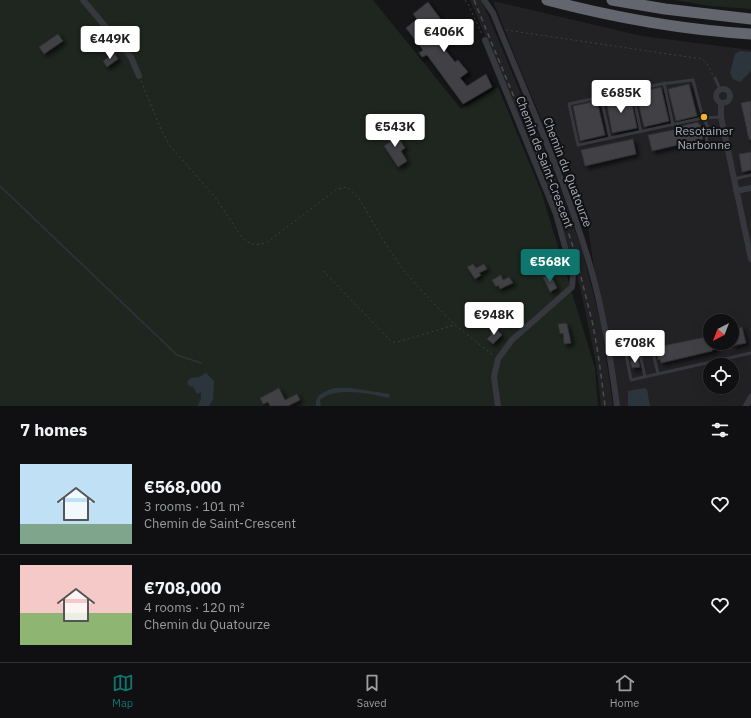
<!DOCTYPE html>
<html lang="en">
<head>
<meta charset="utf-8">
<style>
  :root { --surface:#101012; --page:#1e1e20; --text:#f1f3f6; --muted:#9c9d9f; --line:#303032; --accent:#0f766e }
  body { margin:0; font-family:"IBM Plex Sans",sans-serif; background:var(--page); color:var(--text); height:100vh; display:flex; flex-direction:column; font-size:15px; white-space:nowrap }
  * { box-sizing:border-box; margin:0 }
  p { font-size:13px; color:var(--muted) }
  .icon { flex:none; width:22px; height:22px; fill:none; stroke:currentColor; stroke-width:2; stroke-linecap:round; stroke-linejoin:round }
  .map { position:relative; height:406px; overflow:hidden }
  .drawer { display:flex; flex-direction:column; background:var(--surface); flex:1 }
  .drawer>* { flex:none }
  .needle { width:26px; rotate:222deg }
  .tools { position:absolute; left:703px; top:314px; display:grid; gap:8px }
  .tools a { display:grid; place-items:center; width:36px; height:36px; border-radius:50%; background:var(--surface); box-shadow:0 4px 16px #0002,0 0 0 1px var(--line); font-size:20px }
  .price { position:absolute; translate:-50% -34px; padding:0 9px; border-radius:4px; background:#fff; color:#222; font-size:13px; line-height:26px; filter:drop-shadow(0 1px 2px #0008) }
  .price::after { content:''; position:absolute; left:50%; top:24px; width:12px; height:9px; margin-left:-6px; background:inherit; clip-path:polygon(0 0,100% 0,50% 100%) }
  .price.on { background:var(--accent); color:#fff }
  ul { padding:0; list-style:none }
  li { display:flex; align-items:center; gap:12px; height:100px; padding:0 20px }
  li+li { border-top:1px solid var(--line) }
  li span { display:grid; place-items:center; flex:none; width:112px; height:80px; border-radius:0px; color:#555 }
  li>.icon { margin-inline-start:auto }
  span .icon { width:48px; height:48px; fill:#fffc; stroke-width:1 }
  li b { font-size:17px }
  h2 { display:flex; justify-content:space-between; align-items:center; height:48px; padding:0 20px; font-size:17px }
  .tabs { display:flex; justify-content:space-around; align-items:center; height:56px; border-top:1px solid var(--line); background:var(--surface); font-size:11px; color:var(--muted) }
  .tabs a { display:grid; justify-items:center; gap:2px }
  .tabs .on { color:var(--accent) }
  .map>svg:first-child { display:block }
  .built { fill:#222225; fill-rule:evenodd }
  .green { fill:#1e261f }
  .water { fill:#2c353c }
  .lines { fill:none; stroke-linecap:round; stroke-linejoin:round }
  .stream { stroke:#2c353c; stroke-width:1.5 }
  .building { fill:#404145; stroke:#303034; filter:url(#shadow) }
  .path { stroke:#3d3f44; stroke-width:1; stroke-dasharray:2 3; stroke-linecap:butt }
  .lane { stroke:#37383d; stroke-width:3 }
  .street { stroke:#37383d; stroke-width:6 }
  .highway { stroke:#63666e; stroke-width:11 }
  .rail { stroke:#4a4c52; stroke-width:1.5; stroke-dasharray:5 4; stroke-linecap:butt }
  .poi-dot { fill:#f2b134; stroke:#111113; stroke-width:1.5 }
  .labels { text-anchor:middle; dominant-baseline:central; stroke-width:4; stroke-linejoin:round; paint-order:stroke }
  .poi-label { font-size:12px; fill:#a8adb8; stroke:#111113 }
  .street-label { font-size:12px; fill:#a8adb8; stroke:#111113 }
</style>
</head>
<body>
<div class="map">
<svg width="751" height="406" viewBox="0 0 751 406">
  <defs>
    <filter id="shadow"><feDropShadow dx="3" dy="3" stdDeviation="2" flood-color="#0009"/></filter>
  </defs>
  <rect width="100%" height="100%" fill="#161618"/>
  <path class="built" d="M470 0H481L488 15 555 176 569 213 582 250 601 323 613 406H601L596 363 581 291 560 217 528 137Z
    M493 1 642 36 751 50V406H615L588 228 520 69ZM710 321H732V343H710ZM710 365H732V387H710Z"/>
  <path class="green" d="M0 0H373L461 109 498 87 541 191 595 368 598 406H0Z
    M674 0H751V9L710 6Z"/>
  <path class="water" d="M740 51 751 52V71L740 82 733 79 730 73 735 54Z
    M206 373 214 381 213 400 209 406H198L201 398V392L197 394 193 387 189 386 187 382 191 378 199 377Z
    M335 388H350L390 394 389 398C370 394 336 386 320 400L321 406H316C315 394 325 391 335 388Z
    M644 388 647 389 650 406H628V391Z"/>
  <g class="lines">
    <path class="stream" d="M0 186 177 355 201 363"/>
  </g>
  <path class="building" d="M428 2 454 37 442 46 455 62 458 60 468 72 460 78 467 86 486 74 492 87 463 104 427 55 422 57 419 53 423 50 406 28 417 19 413 14Z
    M58 34 63 41 44 54 39 47Z
    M114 53 118 59 107 67 103 61Z
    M689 84 697 116 676 121 668 89Z
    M661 87 669 121 644 127 636 93Z
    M630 94 637 128 612 133 606 99Z
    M597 101 605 135 580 141 573 106Z
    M751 101V139L749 140 741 103Z
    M698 122V124H700L703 139 652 151 648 135 678 129 677 127Z
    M388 127 396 138 398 137 405 148 401 151 407 161 398 167 384 146 390 142 384 133V130Z
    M633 139 636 154 585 166 581 150Z
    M751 152V170L742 172 739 154Z
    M473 264 476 268 484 264 487 269 479 273 481 275 475 279 467 267Z
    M550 274 557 288 550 292 543 277Z
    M501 275 503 280 509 277 513 283 500 289 498 285 496 287 492 280Z
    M503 304 511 316 505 319 499 306Z
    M565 323 567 324 571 343 564 344 563 333 560 334 558 324Z
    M742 327 746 343 732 346V330Z
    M495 328 502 335 493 344 487 339 492 334 490 333Z
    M710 336V343H717L718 348 712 350V351L661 363 660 359 658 360 656 351H658V347Z
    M638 360 640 367 632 368 630 361Z
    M279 388 285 400 297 394 300 400 288 406H270L268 402 263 404 260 398Z"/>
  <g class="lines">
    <path class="path" d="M465 0 468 4 482 34
      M506 30 702 59 708 65 713 75
      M141 81 160 127 170 146 214 196 242 237C249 245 256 246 266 243L337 189 347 187 359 198 383 240 401 267 419 288 455 325 493 355
      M323 271 392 342H398L454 325"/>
    <path class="lane" d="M715 78 720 89
      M664 83 673 125
      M632 90 641 132
      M601 97 610 138
      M721 117 703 118 693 80 661 84 569 104 578 145 703 118 706 123 709 131 723 129
      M709 131 706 136 708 149H716L727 147
      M734 179 751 175
      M652 348 658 374
      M639 350 645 377
      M626 354 631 380 751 353"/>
    <path class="street" d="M83 0 131 57 139 76
      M484 0 493 13C527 98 566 181 591 269 604 314 611 360 617 406
      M485 40 556 214 573 276 572 287 512 340 498 359 494 377 498 406
      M716 96a7 7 0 1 1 14 0a7 7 0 1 1-14 0Z
      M721 103V117L751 259
      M736 191 751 188
      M746 406 751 397"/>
    <path class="highway" d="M547 0C612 17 684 30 751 34
      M612 0 665 9 751 19"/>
    <path class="rail" d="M474 0 563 216 575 253 593 325 599 360 605 406"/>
  </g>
  <circle class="poi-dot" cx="704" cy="117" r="4"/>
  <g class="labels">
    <g class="poi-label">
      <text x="704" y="130">Resotainer<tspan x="704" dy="14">Narbonne</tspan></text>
    </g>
    <g class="street-label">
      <text transform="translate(545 162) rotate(69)">Chemin de Saint-Crescent</text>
      <text transform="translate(568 172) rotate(69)">Chemin du Quatourze</text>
    </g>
  </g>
</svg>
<div class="tools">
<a><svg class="needle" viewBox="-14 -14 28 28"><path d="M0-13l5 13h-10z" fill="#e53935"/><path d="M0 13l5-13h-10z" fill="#9c9d9f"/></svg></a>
<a><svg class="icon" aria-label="locate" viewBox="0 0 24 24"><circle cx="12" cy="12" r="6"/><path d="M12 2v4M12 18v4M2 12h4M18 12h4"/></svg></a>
</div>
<b class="price" style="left:444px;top:53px">€406K</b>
<b class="price" style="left:110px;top:60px">€449K</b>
<b class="price" style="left:621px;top:114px">€685K</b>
<b class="price" style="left:395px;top:148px">€543K</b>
<b class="price on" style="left:550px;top:283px">€568K</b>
<b class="price" style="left:494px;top:336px">€948K</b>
<b class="price" style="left:635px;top:364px">€708K</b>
</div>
<section class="drawer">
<h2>7 homes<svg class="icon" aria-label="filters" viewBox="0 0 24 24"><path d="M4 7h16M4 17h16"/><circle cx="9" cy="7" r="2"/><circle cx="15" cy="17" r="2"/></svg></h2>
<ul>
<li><span style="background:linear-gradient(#bfe0f5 75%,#7fa58c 0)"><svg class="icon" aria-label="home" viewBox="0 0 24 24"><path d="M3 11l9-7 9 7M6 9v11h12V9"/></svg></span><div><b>€568,000</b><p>3 rooms · 101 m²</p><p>Chemin de Saint-Crescent</p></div><svg class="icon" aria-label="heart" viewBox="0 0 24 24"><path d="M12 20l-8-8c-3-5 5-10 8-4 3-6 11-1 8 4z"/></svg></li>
<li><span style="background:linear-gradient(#f6c9c9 60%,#8fb573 0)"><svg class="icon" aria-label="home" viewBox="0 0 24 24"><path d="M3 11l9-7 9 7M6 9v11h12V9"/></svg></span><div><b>€708,000</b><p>4 rooms · 120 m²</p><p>Chemin du Quatourze</p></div><svg class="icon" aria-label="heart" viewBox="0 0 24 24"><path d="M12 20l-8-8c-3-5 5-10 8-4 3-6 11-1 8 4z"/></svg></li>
</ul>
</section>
<nav class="tabs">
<a class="on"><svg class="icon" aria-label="map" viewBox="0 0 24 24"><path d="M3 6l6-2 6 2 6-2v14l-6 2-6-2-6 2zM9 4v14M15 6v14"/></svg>Map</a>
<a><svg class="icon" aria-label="saved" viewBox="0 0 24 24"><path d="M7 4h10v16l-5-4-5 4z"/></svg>Saved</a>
<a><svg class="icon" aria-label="home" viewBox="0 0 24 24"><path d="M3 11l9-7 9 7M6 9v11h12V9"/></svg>Home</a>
</nav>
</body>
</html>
